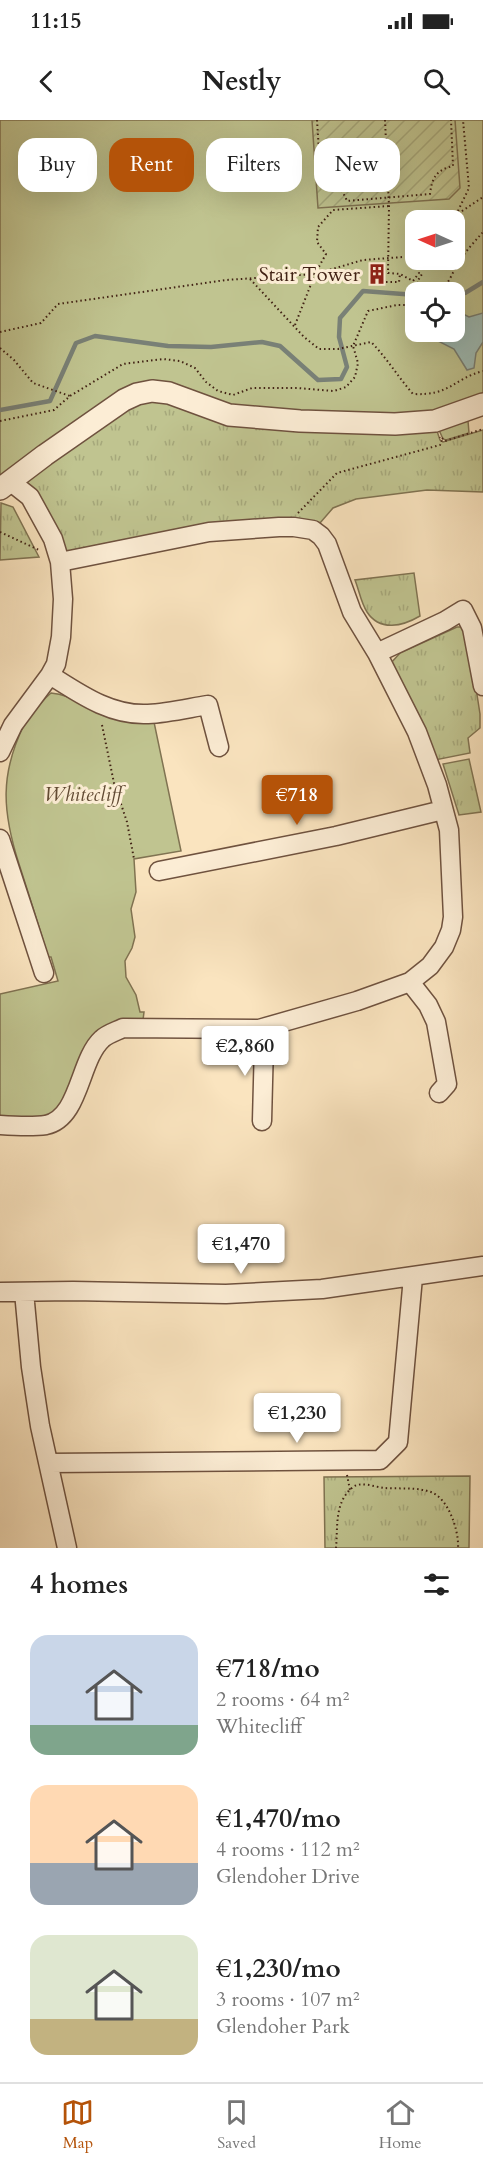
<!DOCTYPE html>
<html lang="en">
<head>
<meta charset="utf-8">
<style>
  :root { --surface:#fff; --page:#f6f6f6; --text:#222; --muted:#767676; --line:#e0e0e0; --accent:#b45309 }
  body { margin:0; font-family:Cardo,serif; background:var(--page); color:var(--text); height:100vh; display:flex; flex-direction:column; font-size:22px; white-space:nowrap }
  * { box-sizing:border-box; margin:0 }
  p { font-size:20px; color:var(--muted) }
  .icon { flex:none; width:33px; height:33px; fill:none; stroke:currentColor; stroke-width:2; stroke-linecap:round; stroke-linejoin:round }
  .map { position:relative; height:1428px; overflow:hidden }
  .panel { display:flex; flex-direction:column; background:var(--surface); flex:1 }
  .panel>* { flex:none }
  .guide { position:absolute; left:18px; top:18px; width:447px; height:54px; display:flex; gap:12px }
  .needle { width:39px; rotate:273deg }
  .tools { position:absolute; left:405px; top:90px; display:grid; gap:12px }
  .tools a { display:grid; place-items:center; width:60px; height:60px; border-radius:12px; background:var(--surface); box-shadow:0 6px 24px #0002; font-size:30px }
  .price { position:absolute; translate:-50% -51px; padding:0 14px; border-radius:6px; background:#fff; color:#222; font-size:20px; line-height:39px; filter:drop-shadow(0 2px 3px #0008) }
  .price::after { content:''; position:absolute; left:50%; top:36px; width:18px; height:14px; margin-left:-9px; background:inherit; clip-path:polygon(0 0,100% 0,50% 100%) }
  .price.on { background:var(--accent); color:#fff }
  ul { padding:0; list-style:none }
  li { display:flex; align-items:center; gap:18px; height:150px; padding:0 30px }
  li span { display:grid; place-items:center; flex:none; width:168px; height:120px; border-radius:18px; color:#555 }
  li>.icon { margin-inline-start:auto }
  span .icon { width:72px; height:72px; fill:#fffc; stroke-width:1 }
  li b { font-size:26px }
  h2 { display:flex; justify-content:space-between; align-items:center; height:72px; padding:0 30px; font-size:26px }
  .tag { padding:0 21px; border-radius:18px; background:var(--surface); box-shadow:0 6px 24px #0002; font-size:21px; line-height:54px }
  .tag.on { background:var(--accent); color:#fff }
  .status { display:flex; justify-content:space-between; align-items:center; height:42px; padding:0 30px; background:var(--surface); direction:ltr }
  .status svg { height:16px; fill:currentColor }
  header { display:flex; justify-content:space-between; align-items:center; height:78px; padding:0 30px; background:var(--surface); font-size:27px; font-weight:600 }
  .tabs { display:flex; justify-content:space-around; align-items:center; height:84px; border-top:2px solid var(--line); background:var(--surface); font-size:16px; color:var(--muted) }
  .tabs a { display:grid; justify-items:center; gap:3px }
  .tabs .on { color:var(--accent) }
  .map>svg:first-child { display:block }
  .grass { fill:url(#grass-tufts); stroke:#807352; stroke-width:1.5 }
  .park { fill:#c0c490; stroke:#807352; stroke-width:1.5; fill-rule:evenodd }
  .garden { fill:url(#garden-furrows); stroke:#807352; stroke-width:1.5 }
  .water { fill:#9fbeb8; stroke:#798076; stroke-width:1.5 }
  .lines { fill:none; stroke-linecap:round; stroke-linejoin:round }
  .stream { stroke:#798076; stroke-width:4.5 }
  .minor-casing { stroke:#6f523f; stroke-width:21 }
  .tertiary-casing { stroke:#6f523f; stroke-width:24 }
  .path { stroke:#412214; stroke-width:2; stroke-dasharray:1.5 3; stroke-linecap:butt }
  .minor { stroke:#fcedd5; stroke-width:18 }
  .tertiary { stroke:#fcedd5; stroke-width:21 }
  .labels { text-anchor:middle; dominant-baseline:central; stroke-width:6; stroke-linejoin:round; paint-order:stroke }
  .poi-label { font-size:20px; fill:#412214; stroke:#fcedd5; text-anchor:end }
  .park-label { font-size:20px; font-style:italic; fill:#614a33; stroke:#fcedd5 }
</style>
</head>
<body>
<div class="status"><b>11:15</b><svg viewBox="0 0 49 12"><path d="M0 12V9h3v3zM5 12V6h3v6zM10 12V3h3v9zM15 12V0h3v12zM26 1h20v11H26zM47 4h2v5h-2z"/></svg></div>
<header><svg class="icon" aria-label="back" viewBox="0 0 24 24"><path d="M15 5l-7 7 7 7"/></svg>Nestly<svg class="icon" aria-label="search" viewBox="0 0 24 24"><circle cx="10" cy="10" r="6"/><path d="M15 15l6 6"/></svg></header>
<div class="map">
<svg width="483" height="1428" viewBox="0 0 483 1428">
  <defs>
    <pattern id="grass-tufts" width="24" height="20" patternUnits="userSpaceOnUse" patternTransform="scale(1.5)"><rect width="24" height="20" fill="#c0c490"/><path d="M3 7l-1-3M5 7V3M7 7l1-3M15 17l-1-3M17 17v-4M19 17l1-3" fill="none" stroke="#a6a87b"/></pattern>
    <pattern id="garden-furrows" width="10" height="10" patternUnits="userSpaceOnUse" patternTransform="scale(1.5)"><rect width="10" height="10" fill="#c0c490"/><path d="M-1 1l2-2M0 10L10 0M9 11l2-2" fill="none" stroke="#a6a87b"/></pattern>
  </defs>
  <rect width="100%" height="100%" fill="#fae4bf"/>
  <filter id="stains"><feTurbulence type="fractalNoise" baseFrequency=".00333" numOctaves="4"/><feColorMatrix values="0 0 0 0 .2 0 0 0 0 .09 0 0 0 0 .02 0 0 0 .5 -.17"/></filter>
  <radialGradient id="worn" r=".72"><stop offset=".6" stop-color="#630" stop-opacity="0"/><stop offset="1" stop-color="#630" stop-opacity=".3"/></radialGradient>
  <path class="grass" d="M151 277 326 310 421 313 468 301 469 313 446 320 443 319 439 310 437 311 440 320 443 322 483 310V372L427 370 356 379 333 388 320 403 268 399 207 407 66 435 24 362 109 298Z
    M1 383 13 387 39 437 0 440Z
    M414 453 420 496C403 506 380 512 367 492 361 483 359 470 355 460Z
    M457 507H462L467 510 480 594V608L468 618 470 633 435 640 391 543 400 533Z
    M469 639 481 692 459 695 443 644Z
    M470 1356 469 1428H325L324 1357Z"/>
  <path class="park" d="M0 0H483V279L433 296 231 288 153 264 0 363ZM416 100H454V140H416ZM416 172H454V212H416Z
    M51 573C69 574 83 586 99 592 117 600 134 602 154 602L181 731 134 739 136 772 131 789 135 817 132 828 125 841 126 857 136 875 140 892H144L143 900C87 903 87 921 69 968 66 977 63 988 56 993 44 1001 14 998 0 998V874L58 861 51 837H48C39 806 29 775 19 744 2 691 0 654 24 605 33 593 40 582 51 573Z"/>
  <path class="garden" d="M312 0H455L460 68 449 79 318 88Z"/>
  <path class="water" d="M455 190 469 197 483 193V222L476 233 474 248 467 250 454 229 436 220 433 214 434 212H454Z"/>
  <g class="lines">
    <path class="stream" d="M454 177 465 173 483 162
      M0 290 50 281 76 223 95 216 168 226 211 227 262 222 280 226 318 260 341 259 347 247 339 217 340 198 363 171 416 175"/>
    <g class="minor-casing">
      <path id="minor" d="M377 533 445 501 463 490 472 508 483 566
        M50 555C80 574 111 596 148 594 168 593 189 588 208 585L219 627
        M0 632 13 605 50 555 56 544 61 517 63 479 60 442 53 419 30 377 11 362
        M0 719 44 853
        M159 751 336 716 443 690
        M410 862 428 885 436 902 447 964 439 973
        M259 909 264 923 262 1001
        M0 1005C15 1006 32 1007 46 1005 80 998 79 940 102 919 107 914 117 911 123 908L259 909 357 881 410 862 430 846 444 827 451 810 453 797 449 710 437 665 417 612 377 533 352 492 327 424 321 416 313 410 294 407H279L209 412 60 442
        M0 1172 73 1171 226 1174 322 1169 483 1146
        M24 1172 31 1247 40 1306 67 1428
        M50 1343 380 1340 398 1322 413 1157"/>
    </g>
    <g class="tertiary-casing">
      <path id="tertiary" d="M0 369 45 335 124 280 137 274 152 271 169 273 229 295 300 301 395 304 435 301 483 284"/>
    </g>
    <path class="path" d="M317 0 321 63C334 62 342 68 347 81L430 74C432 58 436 50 453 46L451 0
      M385 0 389 86 388 153 400 154
      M456 95 469 68 463 0
      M452 100 456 95 483 77
      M250 159 304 217 319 229H338L371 222C387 238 398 257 413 274 450 276 453 259 483 251
      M377 162H399L400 154 413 161 419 153 422 154 417 162 426 172
      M434 172C448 169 452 153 458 143 465 132 475 121 483 112
      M295 205 315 154 326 134 317 122 318 107 333 90 389 86
      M0 212 41 203 58 184 226 160 315 154 363 140 416 136
      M0 228 14 240 33 263 70 276
      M0 301 54 290 70 276 123 244 163 239 180 241 195 248 206 262 218 271 233 275 252 268H297L334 271 346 267 355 257 358 243 353 226 368 191 397 185H409L416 183
      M442 318 445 321 483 309
      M298 393 337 353 440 325 442 322 440 317
      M0 412 39 430
      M102 605 114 663 127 702 134 739
      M347 1355 350 1370
      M336 1428C338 1407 334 1382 353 1367 361 1361 375 1367 384 1368 400 1369 416 1367 431 1372 449 1379 459 1411 458 1428"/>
    <use href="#minor" class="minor"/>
    <use href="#tertiary" class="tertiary"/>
  </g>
  <defs>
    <g id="building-bare" transform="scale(1.62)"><path d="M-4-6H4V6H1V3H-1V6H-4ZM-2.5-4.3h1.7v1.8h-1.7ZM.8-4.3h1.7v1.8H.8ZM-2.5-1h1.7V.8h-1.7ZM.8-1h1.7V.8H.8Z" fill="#8f2418" stroke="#fcedd5" stroke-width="2.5" paint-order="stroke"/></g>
  </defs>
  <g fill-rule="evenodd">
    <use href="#building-bare" x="377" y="154"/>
  </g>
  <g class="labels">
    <g class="poi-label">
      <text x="360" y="154">Stair Tower</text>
    </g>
    <g class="park-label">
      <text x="83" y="674">Whitecliff</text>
    </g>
  </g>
  <rect width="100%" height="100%" filter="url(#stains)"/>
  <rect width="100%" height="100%" fill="url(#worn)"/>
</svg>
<div class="tools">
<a><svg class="needle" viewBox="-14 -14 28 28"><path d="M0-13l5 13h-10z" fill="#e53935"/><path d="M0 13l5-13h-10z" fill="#767676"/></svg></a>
<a><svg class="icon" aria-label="locate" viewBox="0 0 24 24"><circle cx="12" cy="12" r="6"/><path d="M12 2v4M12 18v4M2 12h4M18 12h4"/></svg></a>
</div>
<b class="price on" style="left:297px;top:706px">€718</b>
<b class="price" style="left:245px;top:957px">€2,860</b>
<b class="price" style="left:241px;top:1155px">€1,470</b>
<b class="price" style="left:297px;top:1324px">€1,230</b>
<div class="guide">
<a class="tag">Buy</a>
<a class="tag on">Rent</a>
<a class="tag">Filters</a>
<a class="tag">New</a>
</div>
</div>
<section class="panel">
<h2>4 homes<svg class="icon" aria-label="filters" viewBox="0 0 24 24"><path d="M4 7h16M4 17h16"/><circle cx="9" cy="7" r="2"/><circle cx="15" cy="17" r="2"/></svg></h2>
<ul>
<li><span style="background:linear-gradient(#c9d6e8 75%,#7fa58c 0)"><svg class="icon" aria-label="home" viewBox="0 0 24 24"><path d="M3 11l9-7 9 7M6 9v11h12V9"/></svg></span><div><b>€718/mo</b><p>2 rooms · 64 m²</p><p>Whitecliff</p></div></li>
<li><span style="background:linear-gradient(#ffd9b3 65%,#9aa5b1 0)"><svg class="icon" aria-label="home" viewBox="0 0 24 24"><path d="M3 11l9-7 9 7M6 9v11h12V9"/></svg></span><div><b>€1,470/mo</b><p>4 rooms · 112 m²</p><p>Glendoher Drive</p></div></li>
<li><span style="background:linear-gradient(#dfe7d0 70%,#c2b280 0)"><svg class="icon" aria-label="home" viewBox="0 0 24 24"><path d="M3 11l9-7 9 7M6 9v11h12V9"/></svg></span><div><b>€1,230/mo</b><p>3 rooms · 107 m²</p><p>Glendoher Park</p></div></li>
</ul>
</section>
<nav class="tabs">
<a class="on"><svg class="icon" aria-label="map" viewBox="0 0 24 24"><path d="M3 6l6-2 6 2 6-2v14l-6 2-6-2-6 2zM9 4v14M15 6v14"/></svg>Map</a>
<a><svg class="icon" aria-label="saved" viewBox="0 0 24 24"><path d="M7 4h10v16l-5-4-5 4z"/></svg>Saved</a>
<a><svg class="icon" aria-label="home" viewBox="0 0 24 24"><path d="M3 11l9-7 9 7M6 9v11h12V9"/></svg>Home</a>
</nav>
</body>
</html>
